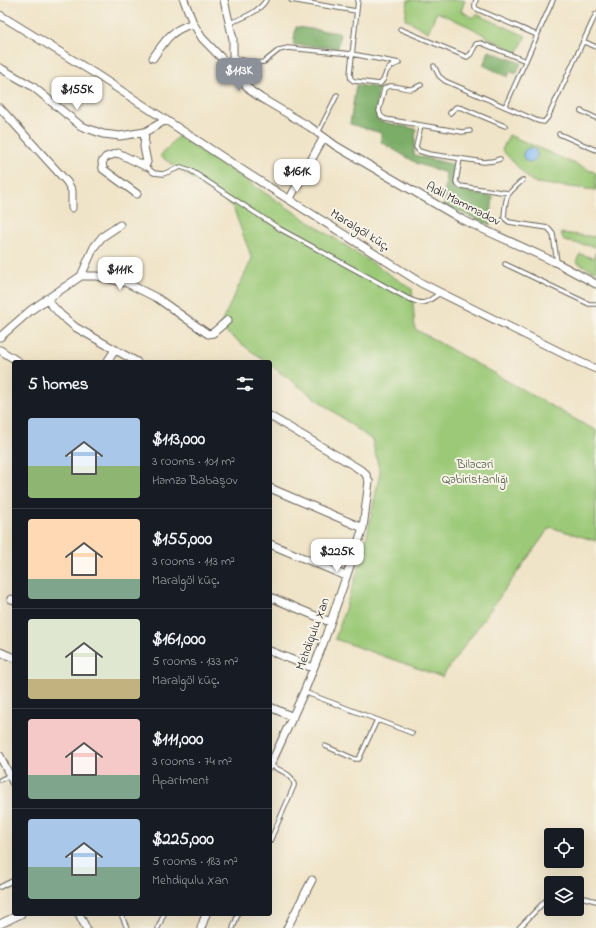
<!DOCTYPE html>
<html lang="en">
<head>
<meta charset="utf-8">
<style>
  :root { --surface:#171b24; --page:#242831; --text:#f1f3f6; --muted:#9ea1a6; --line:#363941; --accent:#8c9099 }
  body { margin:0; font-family:"Indie Flower",sans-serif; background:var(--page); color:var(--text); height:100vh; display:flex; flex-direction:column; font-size:15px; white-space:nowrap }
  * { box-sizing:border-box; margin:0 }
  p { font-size:13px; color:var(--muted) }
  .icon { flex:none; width:22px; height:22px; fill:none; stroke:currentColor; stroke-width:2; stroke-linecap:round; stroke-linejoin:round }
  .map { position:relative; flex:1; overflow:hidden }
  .panel { position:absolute; left:12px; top:360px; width:260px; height:556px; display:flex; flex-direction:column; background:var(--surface); border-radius:4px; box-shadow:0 4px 16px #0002 }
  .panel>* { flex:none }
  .fabs { position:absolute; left:544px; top:828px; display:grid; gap:8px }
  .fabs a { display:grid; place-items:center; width:40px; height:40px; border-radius:4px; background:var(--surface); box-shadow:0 4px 16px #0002; font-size:20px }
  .price { position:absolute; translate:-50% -34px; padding:0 9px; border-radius:8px; background:#fff; color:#222; font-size:13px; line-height:26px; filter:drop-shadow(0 1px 2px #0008) }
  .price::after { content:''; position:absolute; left:50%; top:24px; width:12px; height:9px; margin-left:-6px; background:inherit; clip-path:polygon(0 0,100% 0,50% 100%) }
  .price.current { background:var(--accent); color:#fff }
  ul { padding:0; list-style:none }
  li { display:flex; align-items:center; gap:12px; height:100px; padding:0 16px }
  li+li { border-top:1px solid var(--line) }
  li span { display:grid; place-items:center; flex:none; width:112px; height:80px; border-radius:4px; color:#555 }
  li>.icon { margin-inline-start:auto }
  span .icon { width:48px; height:48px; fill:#fffc; stroke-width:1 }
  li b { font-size:17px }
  h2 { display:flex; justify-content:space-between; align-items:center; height:48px; padding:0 16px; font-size:17px }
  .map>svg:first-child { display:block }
  .green { fill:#9bc977; stroke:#5c724a }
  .forest { fill:#7cad68; stroke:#4c6442 }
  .water { fill:#85bbf4; stroke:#506c88 }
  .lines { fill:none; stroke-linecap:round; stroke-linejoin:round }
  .service-casing { stroke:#666258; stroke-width:5.5 }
  .minor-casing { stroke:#666258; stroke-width:9 }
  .service { stroke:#fff; stroke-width:3.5 }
  .minor { stroke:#fff; stroke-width:7 }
  .labels { text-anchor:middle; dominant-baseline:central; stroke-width:4; stroke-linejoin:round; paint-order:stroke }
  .street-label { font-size:13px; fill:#1c1c1c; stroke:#f7f3e8 }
  .park-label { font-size:13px; fill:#48593c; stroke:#f7f3e8 }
</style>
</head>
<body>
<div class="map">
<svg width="596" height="928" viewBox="0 0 596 928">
  <rect width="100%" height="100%" fill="#f7f3e8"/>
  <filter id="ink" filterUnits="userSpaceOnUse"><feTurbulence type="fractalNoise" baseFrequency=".025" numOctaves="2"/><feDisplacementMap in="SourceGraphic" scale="8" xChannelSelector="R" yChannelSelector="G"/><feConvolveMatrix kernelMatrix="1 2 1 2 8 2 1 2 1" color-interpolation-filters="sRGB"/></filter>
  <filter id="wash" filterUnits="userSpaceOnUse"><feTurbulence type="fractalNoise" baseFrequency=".012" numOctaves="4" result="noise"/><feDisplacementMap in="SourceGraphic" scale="16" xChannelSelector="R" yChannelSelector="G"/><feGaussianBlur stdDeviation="0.9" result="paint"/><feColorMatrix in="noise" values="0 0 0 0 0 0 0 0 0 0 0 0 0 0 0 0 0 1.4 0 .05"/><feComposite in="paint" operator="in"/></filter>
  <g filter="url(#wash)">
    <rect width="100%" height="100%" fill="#f0e4c8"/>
    <path class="green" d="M408 0H465L461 11 474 18 476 14 526 36 517 53 470 27 437 12 428 32 405 19Z
      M509 135 596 173V190L536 183 529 179 502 150Z
      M178 136 412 289 415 329 587 426 596 430V541L550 527 442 677 335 639 363 555 380 473 372 440 270 365V362H266L219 327 252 259 233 207 160 156Z
      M561 233 596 237V247L564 241Z
      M596 252V272L576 262 580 254 593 258Z"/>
    <path class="forest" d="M296 27 340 33 338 48 293 45Z
      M489 51 521 63 516 74 510 71 508 77 483 65Z
      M356 85 379 88 376 107 378 121 416 129 414 155 455 165 453 189 493 197 490 225 444 205 446 173 418 164 381 142V133L350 124Z"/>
    <path class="water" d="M523 155a7 7 0 1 1 14 0a7 7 0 1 1-14 0Z"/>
  </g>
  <g filter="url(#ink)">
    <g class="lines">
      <g class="service-casing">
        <path id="service" d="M291 0 356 11
          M358 0 350 74 351 79 354 81 380 84C389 76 380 70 399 63
          M476 0 475 3V8L479 10 537 35
          M229 23C242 19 259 12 266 0
          M400 29 467 57 471 54 476 44 481 43 526 61
          M583 41 596 47
          M233 58 255 63 264 62 279 50 288 48 352 54 399 63
          M434 66 439 76 445 81 538 121 544 122 548 117 596 14
          M421 85C417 87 414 88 411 89 402 89 390 82 384 89L379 111 381 116 385 119 462 132 470 131
          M505 107 553 0
          M581 111 596 118
          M450 113 456 107 462 108 505 126
          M421 125 416 147 419 151 429 154 484 162 493 161 500 159
          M318 133 337 95
          M559 134 596 150
          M460 158 456 182 460 186 508 193
          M145 166 154 173 163 174 181 167 190 170 280 229 407 298C425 306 424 304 440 293
          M523 180C505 196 506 194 504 218L509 222 548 228 553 234 557 262
          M505 264 589 304H596
          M304 692 412 733
          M325 746 355 759H359L377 720
          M0 780 10 775
          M270 841 294 786C295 775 279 770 270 765
          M0 887 14 880
          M577 896 596 901
          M121 914 127 928
          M158 928 164 914
          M233 928 238 914
          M519 928 551 895"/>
      </g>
      <g class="minor-casing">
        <path id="minor" d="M184 0 193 23 202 38 233 70
          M224 0 233 39V70L251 91 261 98 310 127 336 146 463 220 557 263 596 284
          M0 15 94 73 250 175 421 283 580 362 596 369
          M153 58C167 38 169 32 193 23
          M0 68 32 86 81 126 103 134 120 136 145 132 166 120
          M0 108 67 182 72 191V208
          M137 194 103 169 102 162 106 157 118 153 145 166 147 162 144 147 145 132
          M289 200 324 137
          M81 276 94 247 102 237 120 225
          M46 299 61 315 75 327 137 362
          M0 337 31 310 81 276H97L127 283 157 298 208 334 213 333 228 320
          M0 350 19 362
          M107 362 115 350
          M270 416 356 467 365 473 369 481 363 528 323 644 304 692 270 766
          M270 488 363 528
          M270 544 346 576
          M270 597 330 622
          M11 599 14 600
          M270 651 313 668
          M0 652 14 658
          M270 707 293 717
          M0 756 14 784
          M79 914 86 928
          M0 924 21 914
          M201 928 206 914
          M287 928 312 880"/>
      </g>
      <use href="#service" class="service"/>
      <use href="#minor" class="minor"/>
    </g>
  </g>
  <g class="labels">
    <g class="street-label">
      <text transform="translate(463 204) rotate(27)">Adil Məmmədov</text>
      <text transform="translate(360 230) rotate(32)">Maralgöl küç.</text>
      <text transform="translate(313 634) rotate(-70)">Mehdiqulu Xan</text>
    </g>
    <g class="park-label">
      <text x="475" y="464">Biləcəri<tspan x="475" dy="15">Qəbiristanlığı</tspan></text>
    </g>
  </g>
</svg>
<div class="fabs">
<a><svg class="icon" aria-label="locate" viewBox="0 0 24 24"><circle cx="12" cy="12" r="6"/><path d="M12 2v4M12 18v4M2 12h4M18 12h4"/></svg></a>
<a><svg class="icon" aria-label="layers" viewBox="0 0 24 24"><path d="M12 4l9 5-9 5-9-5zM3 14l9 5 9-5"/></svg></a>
</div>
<b class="price current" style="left:239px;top:92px">$113K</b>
<b class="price" style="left:77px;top:111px">$155K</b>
<b class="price" style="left:297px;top:193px">$161K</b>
<b class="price" style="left:120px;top:291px">$111K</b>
<b class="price" style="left:337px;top:573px">$225K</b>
<section class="panel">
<h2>5 homes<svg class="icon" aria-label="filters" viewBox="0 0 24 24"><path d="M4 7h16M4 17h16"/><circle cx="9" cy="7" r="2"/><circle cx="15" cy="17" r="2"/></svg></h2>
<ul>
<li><span style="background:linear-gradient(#a9c7e8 60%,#8fb573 0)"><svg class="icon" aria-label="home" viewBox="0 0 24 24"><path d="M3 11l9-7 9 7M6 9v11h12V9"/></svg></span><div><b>$113,000</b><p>3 rooms · 101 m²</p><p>Həmzə Babaşov</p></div></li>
<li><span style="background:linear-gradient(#ffd9b3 75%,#7fa58c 0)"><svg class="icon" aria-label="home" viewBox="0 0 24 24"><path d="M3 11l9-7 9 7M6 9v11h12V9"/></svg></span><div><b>$155,000</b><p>3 rooms · 113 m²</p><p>Maralgöl küç.</p></div></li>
<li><span style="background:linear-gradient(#dfe7d0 75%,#c2b280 0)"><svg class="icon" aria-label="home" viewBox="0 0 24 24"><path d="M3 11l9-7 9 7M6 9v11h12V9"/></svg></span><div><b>$161,000</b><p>5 rooms · 133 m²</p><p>Maralgöl küç.</p></div></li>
<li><span style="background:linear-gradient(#f6c9c9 70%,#7fa58c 0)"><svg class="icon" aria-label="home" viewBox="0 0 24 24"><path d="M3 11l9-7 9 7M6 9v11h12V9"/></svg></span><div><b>$111,000</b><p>3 rooms · 74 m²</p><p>Apartment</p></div></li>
<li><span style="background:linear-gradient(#a9c7e8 60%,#7fa58c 0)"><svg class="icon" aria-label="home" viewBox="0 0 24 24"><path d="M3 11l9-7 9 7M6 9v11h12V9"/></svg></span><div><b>$225,000</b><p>5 rooms · 183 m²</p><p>Mehdiqulu Xan</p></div></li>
</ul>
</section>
</div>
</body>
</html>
